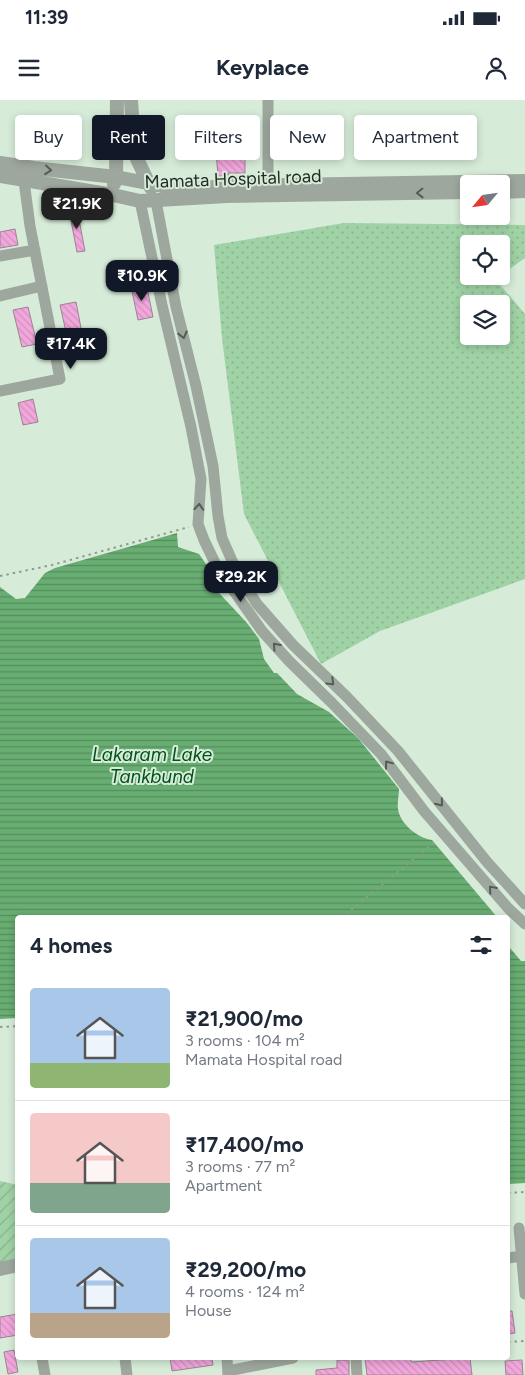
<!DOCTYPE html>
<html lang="en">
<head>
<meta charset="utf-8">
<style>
  :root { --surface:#fff; --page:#f6f6f7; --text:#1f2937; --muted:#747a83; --line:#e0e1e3; --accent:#111827 }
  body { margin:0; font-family:Figtree,sans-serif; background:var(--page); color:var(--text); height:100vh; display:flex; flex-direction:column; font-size:19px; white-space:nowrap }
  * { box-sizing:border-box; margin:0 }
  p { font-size:16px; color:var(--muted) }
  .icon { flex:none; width:28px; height:28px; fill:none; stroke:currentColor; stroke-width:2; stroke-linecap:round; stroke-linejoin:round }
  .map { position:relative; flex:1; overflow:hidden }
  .sheet { position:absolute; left:15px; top:815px; width:495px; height:445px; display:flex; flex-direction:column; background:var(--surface); border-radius:5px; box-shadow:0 2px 8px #0003 }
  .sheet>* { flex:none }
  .guide { position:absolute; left:15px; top:15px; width:495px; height:45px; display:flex; gap:10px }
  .needle { width:32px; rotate:241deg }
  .buttons { position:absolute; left:460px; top:75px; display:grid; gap:10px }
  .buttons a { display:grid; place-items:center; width:50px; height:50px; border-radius:5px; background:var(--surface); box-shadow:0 2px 8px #0003; font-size:25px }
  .price { position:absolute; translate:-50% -42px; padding:0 11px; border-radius:10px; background:var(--accent); color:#fff; font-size:16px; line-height:32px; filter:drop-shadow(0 1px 2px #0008) }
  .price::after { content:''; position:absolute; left:50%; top:30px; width:15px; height:11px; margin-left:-8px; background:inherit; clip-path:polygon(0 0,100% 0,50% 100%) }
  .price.current { background:#222; color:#fff }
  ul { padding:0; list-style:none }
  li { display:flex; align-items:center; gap:15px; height:125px; padding:0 15px }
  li+li { border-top:1px solid var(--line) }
  li span { display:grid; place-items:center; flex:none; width:140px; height:100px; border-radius:5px; color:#555 }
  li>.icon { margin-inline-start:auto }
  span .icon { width:60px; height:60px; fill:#fffc; stroke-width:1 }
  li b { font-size:21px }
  h2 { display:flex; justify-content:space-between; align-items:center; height:60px; padding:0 15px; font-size:21px }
  .tag { padding:0 18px; border-radius:5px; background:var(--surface); box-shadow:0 2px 8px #0003; font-size:18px; line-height:45px }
  .tag.current { background:var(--accent); color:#fff }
  .status { display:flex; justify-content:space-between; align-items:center; height:35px; padding:0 25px; background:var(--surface); direction:ltr }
  .status svg { height:14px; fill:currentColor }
  header { display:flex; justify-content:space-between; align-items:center; height:65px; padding:0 15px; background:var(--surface); font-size:22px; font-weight:700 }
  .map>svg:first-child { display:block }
  .grass { fill:url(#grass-dots); fill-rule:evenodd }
  .garden { fill:url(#garden-furrows) }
  .water { fill:url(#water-rules) }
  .building { fill:url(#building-back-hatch); stroke:#9a8493 }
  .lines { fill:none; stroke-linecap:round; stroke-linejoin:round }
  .path { stroke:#8e9d8f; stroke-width:2; stroke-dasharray:2.5 4; stroke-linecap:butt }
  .minor { stroke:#9ea79e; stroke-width:11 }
  .tertiary { stroke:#9ea79e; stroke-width:14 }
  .oneway { stroke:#545d55 }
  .labels { text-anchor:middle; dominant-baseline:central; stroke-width:4; stroke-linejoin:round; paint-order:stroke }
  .street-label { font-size:18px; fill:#232b24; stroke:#d6ebd8 }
  .water-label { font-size:19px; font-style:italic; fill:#00521b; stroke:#d6ebd8 }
</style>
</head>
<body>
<div class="status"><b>11:39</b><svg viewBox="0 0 49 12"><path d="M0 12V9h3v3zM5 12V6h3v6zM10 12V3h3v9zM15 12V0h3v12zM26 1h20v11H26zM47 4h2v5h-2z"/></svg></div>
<header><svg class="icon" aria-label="menu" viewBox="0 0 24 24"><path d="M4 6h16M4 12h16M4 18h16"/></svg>Keyplace<svg class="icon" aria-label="person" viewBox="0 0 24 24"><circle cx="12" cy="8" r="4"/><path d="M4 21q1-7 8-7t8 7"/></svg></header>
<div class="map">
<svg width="525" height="1275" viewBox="0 0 525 1275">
  <defs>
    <pattern id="grass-dots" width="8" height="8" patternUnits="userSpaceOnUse" patternTransform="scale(1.25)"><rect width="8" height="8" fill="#9fd2a5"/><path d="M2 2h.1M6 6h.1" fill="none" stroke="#89b48e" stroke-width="1.8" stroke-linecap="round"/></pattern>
    <pattern id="garden-furrows" width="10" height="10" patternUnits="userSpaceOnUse" patternTransform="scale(1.25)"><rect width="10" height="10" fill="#9fd2a5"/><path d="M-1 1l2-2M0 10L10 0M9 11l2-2" fill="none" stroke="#89b48e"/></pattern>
    <pattern id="water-rules" width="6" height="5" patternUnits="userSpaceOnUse" patternTransform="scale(1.25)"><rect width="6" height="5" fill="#68ad72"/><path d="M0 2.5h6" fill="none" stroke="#558d5d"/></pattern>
    <pattern id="building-back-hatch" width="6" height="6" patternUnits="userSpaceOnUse" patternTransform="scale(1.25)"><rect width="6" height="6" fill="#f2a7dc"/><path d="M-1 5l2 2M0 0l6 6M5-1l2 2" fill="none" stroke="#cf90bd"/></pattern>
  </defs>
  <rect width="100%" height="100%" fill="#d6ebd8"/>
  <path class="grass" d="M344 123 525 125V158L501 175V144H469V176H500L496 180 525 214V479L380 531 321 564 244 414 222 238 214 145ZM469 204H501V236H469Z"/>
  <path class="garden" d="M0 1081 18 1085 17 1163 0 1167Z"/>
  <path class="water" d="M177 433 178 447 199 454 208 467 214 487 220 494 247 523 259 539 264 559 274 573H277L297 594 329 612 358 638 399 689C399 695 397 703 398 709 400 724 418 738 432 740L497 817 18 818 17 918 0 919V487L16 499 25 498 45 473 55 468Z
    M508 835 510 848 521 861H525V1083L508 1084Z"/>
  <path class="building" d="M227 50V59L245 56V73H228L229 76H218L216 52Z
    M77 109 85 151 77 152 69 110Z
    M15 129 18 145 0 148V132Z
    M146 183 153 217 138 220 131 186Z
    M76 202 81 228 66 232 60 205Z
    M28 207 37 244 22 247 13 210Z
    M33 299 38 322 23 325 18 303Z
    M508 1211H512L515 1233 508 1234Z
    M18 1214V1235L0 1238V1217Z
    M14 1250 18 1272 8 1274 4 1252Z
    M170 1258H212L213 1265 172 1271Z
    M365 1258H411V1262L470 1258 472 1275H367Z
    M337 1260H349V1275H316V1270L337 1268Z
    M522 1260 523 1275H506L505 1261Z"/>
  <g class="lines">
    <path class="path" d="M0 476 52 465 189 427
      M341 818 437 740
      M0 927 18 926
      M508 1093 525 1092
      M508 1242 525 1241"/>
    <path class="minor" d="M268 85V0
      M140 101 162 205 191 327 201 379 198 424 204 440 217 467 262 531 289 561 332 603 381 654 424 711 508 808 525 824
      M156 101 176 207 196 286 213 366 218 416 222 438 237 472 257 504 293 545 347 597 398 651 487 762 525 804
      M0 156 35 150
      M0 196 42 186
      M0 291 60 279 30 126 24 81
      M519 1128 525 1194
      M508 1158 521 1156
      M42 1258 45 1275
      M125 1258 127 1275
      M227 1258 228 1275
      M356 1258 357 1275
      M228 1271 293 1258"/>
    <path class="tertiary" d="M131 0 134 46 137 59 151 88
      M0 63 34 68 116 77 168 87 189 89 228 86 525 81
      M0 76 113 95 140 101 227 96 469 92
      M114 84 116 77 117 0
      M501 92 525 91
      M0 1169 18 1165"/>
  </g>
  <defs><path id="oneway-chevron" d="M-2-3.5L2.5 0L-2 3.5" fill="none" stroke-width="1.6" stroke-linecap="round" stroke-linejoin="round" transform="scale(1.25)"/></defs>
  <g class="oneway">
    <use href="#oneway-chevron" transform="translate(48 70) rotate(6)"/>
    <use href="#oneway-chevron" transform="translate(420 93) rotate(179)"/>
    <use href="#oneway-chevron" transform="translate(183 235) rotate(76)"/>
    <use href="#oneway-chevron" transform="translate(199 407) rotate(-86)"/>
    <use href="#oneway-chevron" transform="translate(276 546) rotate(-132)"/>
    <use href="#oneway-chevron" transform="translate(331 582) rotate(44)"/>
    <use href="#oneway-chevron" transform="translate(388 664) rotate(-127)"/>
    <use href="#oneway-chevron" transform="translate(440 703) rotate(51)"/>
    <use href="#oneway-chevron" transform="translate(492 789) rotate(-131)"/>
  </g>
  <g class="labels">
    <g class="street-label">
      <text transform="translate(233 79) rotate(-2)">Mamata Hospital road</text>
    </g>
    <g class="water-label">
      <text x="152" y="654">Lakaram Lake<tspan x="152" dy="22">Tankbund</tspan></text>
    </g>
  </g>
</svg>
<div class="buttons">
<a><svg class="needle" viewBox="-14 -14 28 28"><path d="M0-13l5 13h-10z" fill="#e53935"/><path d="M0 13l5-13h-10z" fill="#747a83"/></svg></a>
<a><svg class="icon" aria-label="locate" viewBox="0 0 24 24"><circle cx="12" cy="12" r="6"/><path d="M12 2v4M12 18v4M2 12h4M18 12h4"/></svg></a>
<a><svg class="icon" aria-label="layers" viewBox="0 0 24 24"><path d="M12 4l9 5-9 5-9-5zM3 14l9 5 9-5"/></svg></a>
</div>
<b class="price current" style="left:77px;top:130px">₹21.9K</b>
<b class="price" style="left:142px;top:202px">₹10.9K</b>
<b class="price" style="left:71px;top:270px">₹17.4K</b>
<b class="price" style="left:241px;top:503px">₹29.2K</b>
<div class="guide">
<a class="tag">Buy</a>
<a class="tag current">Rent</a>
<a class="tag">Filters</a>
<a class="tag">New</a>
<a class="tag">Apartment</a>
</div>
<section class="sheet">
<h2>4 homes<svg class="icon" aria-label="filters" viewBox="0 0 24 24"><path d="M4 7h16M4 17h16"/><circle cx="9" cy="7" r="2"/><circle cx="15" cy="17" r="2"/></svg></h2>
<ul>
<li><span style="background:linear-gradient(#a9c7e8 75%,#8fb573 0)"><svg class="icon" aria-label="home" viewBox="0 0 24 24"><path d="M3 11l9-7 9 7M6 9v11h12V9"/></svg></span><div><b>₹21,900/mo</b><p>3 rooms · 104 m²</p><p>Mamata Hospital road</p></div></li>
<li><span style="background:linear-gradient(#f6c9c9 70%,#7fa58c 0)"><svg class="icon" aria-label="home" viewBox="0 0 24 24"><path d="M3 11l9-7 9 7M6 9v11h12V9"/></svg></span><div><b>₹17,400/mo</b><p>3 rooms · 77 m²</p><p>Apartment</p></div></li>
<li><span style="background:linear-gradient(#a9c7e8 75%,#b9a48a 0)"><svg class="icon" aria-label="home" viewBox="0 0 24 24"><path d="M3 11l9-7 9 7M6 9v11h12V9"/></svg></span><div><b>₹29,200/mo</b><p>4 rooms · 124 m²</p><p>House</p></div></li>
</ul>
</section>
</div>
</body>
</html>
